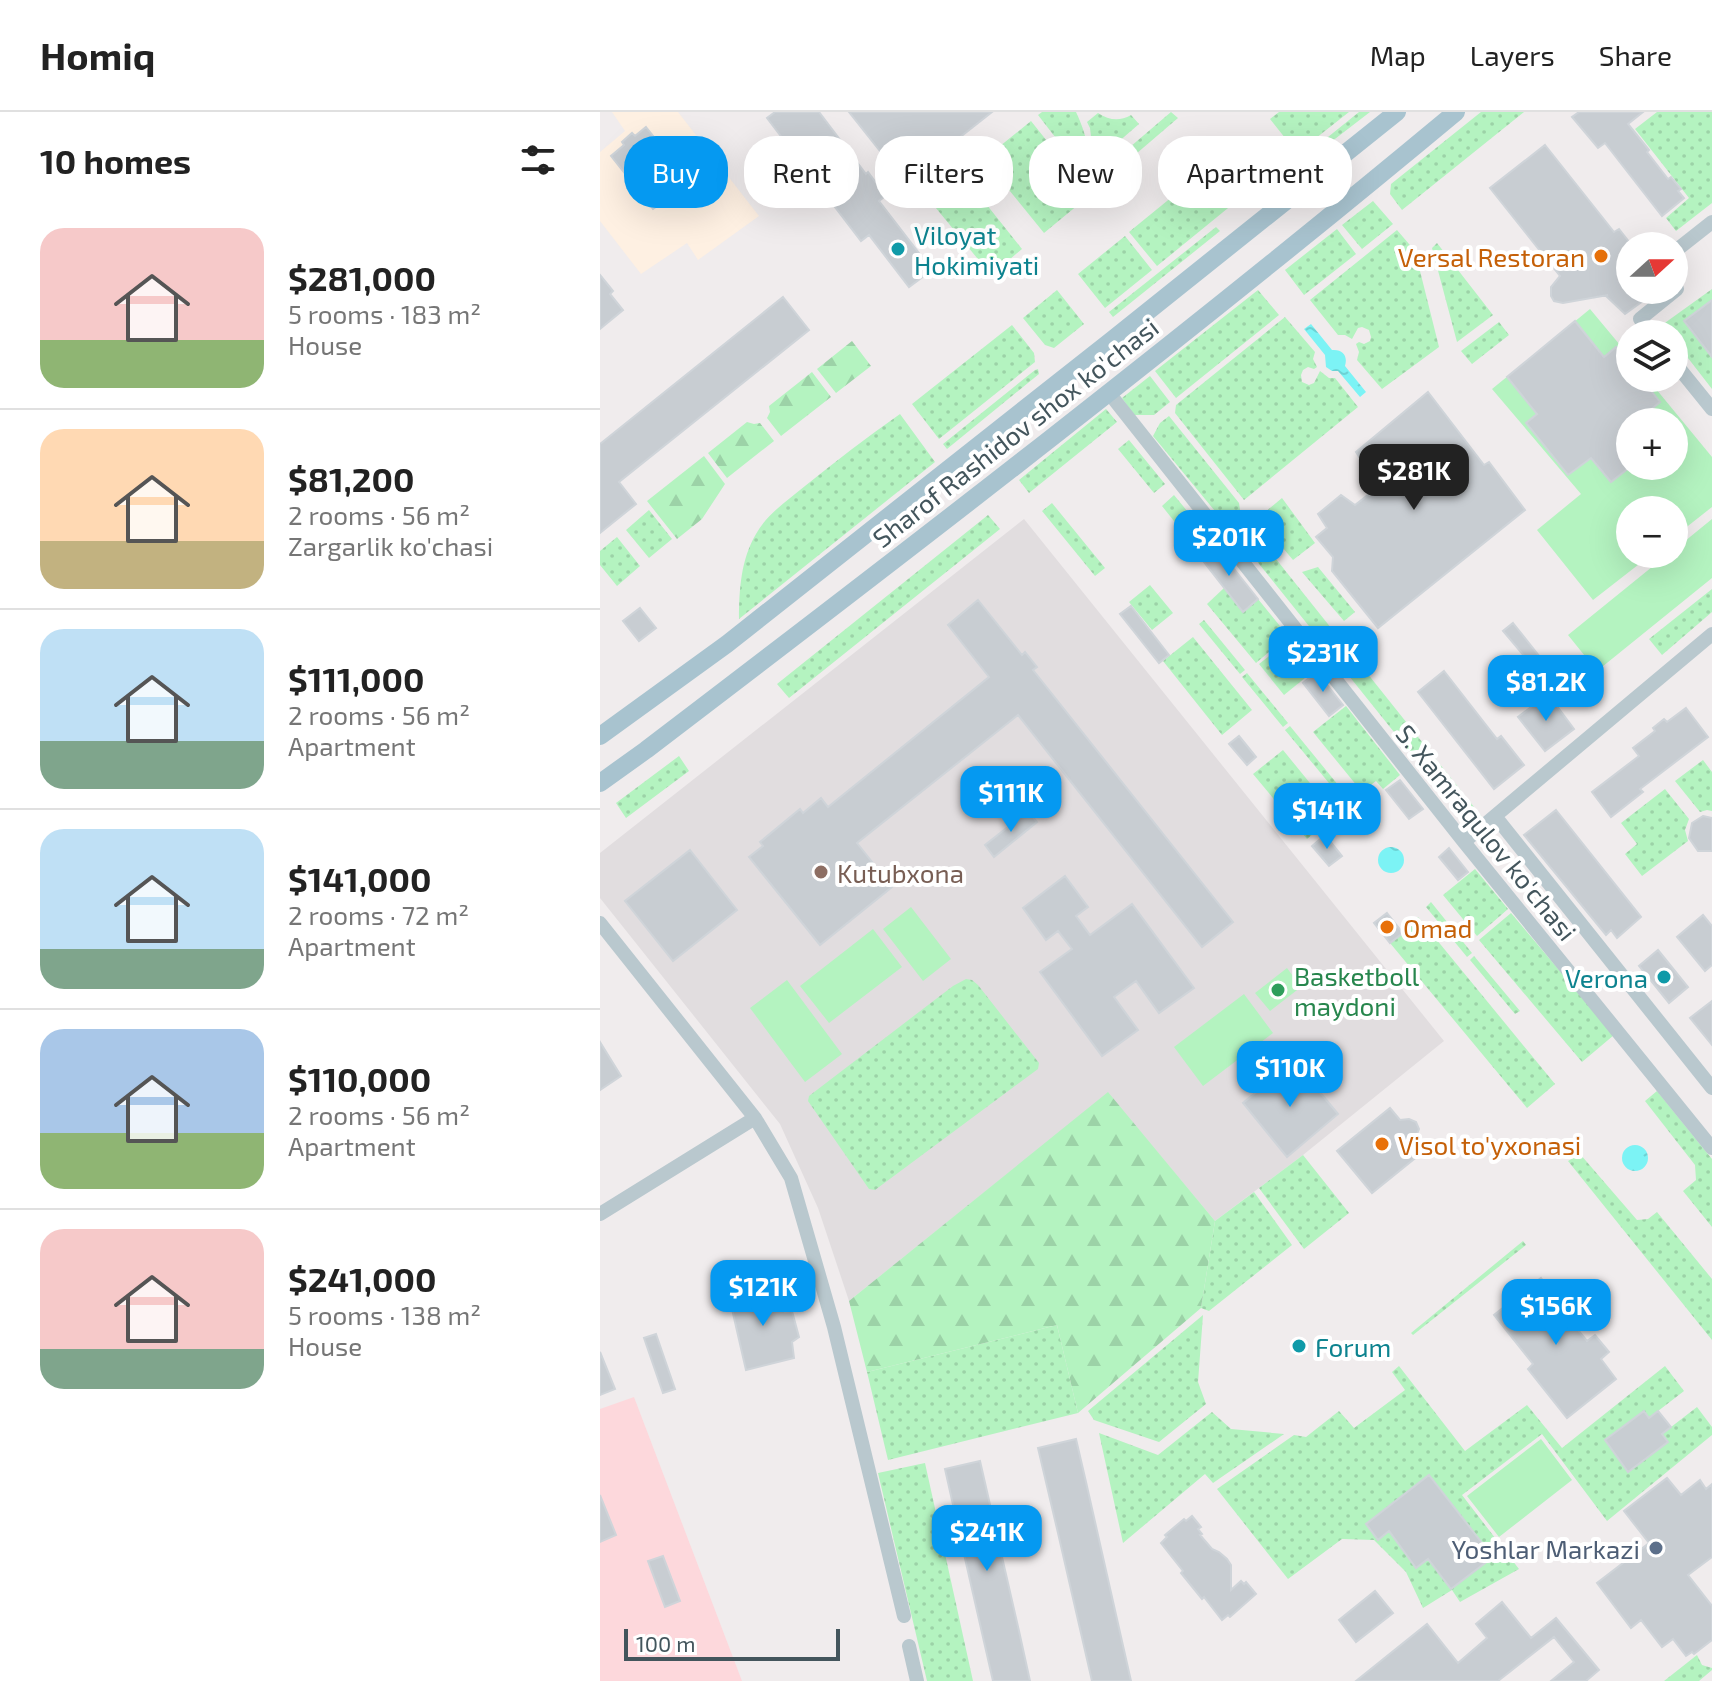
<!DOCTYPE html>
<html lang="en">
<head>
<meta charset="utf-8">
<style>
  :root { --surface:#fff; --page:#f2f2f2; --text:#222; --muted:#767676; --line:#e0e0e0; --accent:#0599f1 }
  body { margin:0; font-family:"Exo 2",sans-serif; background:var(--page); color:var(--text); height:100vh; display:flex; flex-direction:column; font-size:30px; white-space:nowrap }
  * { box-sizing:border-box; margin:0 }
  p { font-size:26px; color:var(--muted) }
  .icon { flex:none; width:44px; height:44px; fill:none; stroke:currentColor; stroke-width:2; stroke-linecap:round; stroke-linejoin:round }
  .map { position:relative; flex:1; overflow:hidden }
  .sheet { display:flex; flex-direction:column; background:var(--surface); width:600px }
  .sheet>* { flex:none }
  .banner { position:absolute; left:24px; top:24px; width:760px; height:72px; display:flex; gap:16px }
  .needle { width:52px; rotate:69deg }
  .tools { position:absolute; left:1016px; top:120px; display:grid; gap:16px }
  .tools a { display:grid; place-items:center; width:72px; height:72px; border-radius:50%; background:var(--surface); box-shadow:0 8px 32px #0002; font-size:40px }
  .scale { position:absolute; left:24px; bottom:20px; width:216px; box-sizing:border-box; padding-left:8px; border:4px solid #43555c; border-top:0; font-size:22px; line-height:28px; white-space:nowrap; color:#43555c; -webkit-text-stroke:6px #fff; paint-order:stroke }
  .price { position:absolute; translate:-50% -68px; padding:0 18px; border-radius:16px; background:var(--accent); color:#fff; font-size:26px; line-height:52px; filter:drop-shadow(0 2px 4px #0008) }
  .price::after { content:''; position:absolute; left:50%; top:48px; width:24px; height:18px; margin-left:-12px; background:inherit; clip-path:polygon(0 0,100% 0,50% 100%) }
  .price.selected { background:#222; color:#fff }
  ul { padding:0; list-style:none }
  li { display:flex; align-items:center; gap:24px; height:200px; padding:0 40px }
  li+li { border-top:2px solid var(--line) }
  li span { display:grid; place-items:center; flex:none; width:224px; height:160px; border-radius:24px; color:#555 }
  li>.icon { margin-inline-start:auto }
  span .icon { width:96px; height:96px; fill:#fffc; stroke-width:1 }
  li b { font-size:34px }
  h2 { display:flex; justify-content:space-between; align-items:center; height:96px; padding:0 40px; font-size:34px }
  .tag { padding:0 28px; border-radius:32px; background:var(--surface); box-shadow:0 8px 32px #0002; font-size:28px; line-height:72px }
  .tag.selected { background:var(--accent); color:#fff }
  header { display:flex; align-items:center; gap:48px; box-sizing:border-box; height:112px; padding:0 40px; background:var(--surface); border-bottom:2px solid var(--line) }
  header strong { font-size:38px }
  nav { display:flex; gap:44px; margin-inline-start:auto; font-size:28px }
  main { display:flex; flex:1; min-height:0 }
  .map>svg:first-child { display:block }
  .commercial { fill:#fef0e2 }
  .education { fill:#e1dddf }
  .medical { fill:#fdd8dc }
  .grass { fill:url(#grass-dots) }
  .forest { fill:url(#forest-firs) }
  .pitch { fill:#b4f3c0; fill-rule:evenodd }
  .water { fill:url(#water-ripples) }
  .building { fill:#c8cdd2; stroke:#cfd4d9; stroke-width:2 }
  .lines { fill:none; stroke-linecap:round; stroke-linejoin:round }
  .minor { stroke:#b9c8ce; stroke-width:14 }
  .major { stroke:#a8c3cf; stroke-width:18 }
  .culture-dot { fill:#0f9aa8; stroke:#fff; stroke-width:3 }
  .food-dot { fill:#e8710a; stroke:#fff; stroke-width:3 }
  .education-dot { fill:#8d6e63; stroke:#fff; stroke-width:3 }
  .leisure-dot { fill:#2e9e5b; stroke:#fff; stroke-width:3 }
  .service-dot { fill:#5c6f8a; stroke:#fff; stroke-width:3 }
  .labels { text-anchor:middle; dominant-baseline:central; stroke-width:8; stroke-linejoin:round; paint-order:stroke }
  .culture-label { font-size:26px; fill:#0d838f; stroke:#fff; text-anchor:start }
  .food-label { font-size:26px; fill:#c56008; stroke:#fff; text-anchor:start }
  .street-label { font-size:26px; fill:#43555c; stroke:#fff }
  .education-label { font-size:26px; fill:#785e54; stroke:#fff; text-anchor:start }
  .leisure-label { font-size:26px; fill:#27864d; stroke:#fff; text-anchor:start }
  .service-label { font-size:26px; fill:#4e5e75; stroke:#fff; text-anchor:end }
</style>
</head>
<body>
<header>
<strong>Homiq</strong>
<nav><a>Map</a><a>Layers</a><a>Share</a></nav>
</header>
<main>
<section class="sheet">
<h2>10 homes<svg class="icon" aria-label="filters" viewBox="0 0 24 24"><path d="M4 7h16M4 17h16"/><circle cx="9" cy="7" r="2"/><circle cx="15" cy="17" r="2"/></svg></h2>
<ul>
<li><span style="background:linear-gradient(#f6c9c9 70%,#8fb573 0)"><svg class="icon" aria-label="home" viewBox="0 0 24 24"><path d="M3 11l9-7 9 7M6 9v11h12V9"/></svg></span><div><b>$281,000</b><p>5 rooms · 183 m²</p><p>House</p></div></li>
<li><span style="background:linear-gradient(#ffd9b3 70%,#c2b280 0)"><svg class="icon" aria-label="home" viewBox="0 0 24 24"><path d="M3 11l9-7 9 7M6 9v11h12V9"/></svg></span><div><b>$81,200</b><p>2 rooms · 56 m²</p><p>Zargarlik ko'chasi</p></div></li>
<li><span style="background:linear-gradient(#bfe0f5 70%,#7fa58c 0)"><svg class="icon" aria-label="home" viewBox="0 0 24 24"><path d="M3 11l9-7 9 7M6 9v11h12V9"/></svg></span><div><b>$111,000</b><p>2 rooms · 56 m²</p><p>Apartment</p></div></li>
<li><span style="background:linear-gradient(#bfe0f5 75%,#7fa58c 0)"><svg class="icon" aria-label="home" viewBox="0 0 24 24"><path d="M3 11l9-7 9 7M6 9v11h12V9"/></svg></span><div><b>$141,000</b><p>2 rooms · 72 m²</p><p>Apartment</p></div></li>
<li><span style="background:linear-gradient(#a9c7e8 65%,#8fb573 0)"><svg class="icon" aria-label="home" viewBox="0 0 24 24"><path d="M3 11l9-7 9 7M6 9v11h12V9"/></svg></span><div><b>$110,000</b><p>2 rooms · 56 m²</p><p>Apartment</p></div></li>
<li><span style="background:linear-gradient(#f6c9c9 75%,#7fa58c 0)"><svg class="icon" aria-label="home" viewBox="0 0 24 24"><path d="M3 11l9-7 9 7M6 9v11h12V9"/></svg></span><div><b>$241,000</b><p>5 rooms · 138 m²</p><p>House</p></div></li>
</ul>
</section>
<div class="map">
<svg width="1112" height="1569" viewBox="0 0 1112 1569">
  <defs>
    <pattern id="grass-dots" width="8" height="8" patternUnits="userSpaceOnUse" patternTransform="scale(2)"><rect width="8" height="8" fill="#b4f3c0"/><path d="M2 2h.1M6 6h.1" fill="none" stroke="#9cd2a7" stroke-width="1.8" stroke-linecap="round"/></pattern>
    <pattern id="forest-firs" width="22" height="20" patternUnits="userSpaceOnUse" patternTransform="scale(2)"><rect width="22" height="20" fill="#b4f3c0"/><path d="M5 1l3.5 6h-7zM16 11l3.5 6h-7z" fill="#9cd2a7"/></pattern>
    <pattern id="water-ripples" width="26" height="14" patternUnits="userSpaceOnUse" patternTransform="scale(2)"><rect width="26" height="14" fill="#7cf3f5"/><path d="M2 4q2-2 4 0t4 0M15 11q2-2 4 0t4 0" fill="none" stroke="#6cd2d4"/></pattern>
  </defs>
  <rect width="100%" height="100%" fill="#f0eced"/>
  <path class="commercial" d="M12 0H78L159 104 98 148 87 131 41 162 0 109V40L25 19Z"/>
  <path class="education" d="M424 407 844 929 703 1043 615 1109 508 981 249 1189 218 1096 180 1012 0 786V741Z"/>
  <path class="medical" d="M34 1285 142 1569H0V1297Z"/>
  <path class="grass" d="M442 0H476C484 17 494 44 483 61L438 3Z
    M571 0 578 6 495 77 489 70Z
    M679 0H749L697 41 670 7Z
    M759 0H770L705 50 702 46Z
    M881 0H924L802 98 790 82 791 72Z
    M1057 0H1112V91L1076 119 1066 106 1089 86 1035 17Z
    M498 1C509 8 519 10 531 3L539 12 494 51 490 16 487 10Z
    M431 9 490 83 444 121 384 47Z
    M616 49 644 83 557 154 529 120Z
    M363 63 422 137 391 163 331 90Z
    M773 89 793 112 762 137 742 113Z
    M616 115 620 119 513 205 509 200Z
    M737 117 756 142 704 183 685 158Z
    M797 118 815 139 839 235 782 277 757 248 759 240 756 232 759 230 764 232 770 229 771 225 769 218 762 215 758 216 752 227 745 223H738L710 188Z
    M525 124 552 158 505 196 478 162Z
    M837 131 893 203 857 230 832 136Z
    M1112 177V277L1074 228V222H1069L1062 213Z
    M457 178 484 212 454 236 445 233 423 206Z
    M658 178 679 203 576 286 555 259Z
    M685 205 715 240 713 247 717 255 714 257 708 255 703 258 701 263 702 270 709 273 714 271 720 259 729 266H735L758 295 644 388 575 301 576 293Z
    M899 210 909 223 872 252 861 239Z
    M412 213 434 241 435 250 339 327 312 292Z
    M438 257 439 262 347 337 343 332 435 258Z
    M550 264 570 290 554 303H534L522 286Z
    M506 297 517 310 429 381 419 368Z
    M300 302 335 350 139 507C139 478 141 447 156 422 167 402 188 388 205 374 236 349 267 325 300 302Z
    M569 304 639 391 640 398 624 410 553 324 560 311Z
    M529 328 565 372 554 381 518 337Z
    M574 383 606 422 593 433 562 394Z
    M682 386 715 431 693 448 658 406Z
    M452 391 505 456 495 464 442 399Z
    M49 398 72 427 49 446 26 418Z
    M388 403 400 417 189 586 177 572Z
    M648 412 882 705 871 716 635 422Z
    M17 425 40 454 17 474 0 453V439Z
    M718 455 755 500 744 509 702 460Z
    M550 473 573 501 552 518 529 490Z
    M624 476 643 499 658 487 688 524 656 551 607 492Z
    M1112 477V500L1062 543 1049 527Z
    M604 508 645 558 640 562 599 512Z
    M593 525 652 598 622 623 563 549Z
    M692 526 716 557 684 583 659 552Z
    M647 561 688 611 683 615 642 565Z
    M746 594 800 663 783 677 776 669 762 680 713 620Z
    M690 614 752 690 748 694 685 618Z
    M683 638 736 703 707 727 653 662Z
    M79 644 89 659 26 706 16 691Z
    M1103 648 1112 660V699L1107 698 1100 700 1075 669Z
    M1065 677 1089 707 1085 718 1088 729 1042 764 1025 742 1037 732 1021 711Z
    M875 757 908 797 877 824 843 783Z
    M831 790 872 841 867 845 826 795Z
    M911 801 1014 923 982 950 879 828Z
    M818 805 955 972 927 996 790 831 802 821 800 818Z
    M874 844 920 899 915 902 870 848Z
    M366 867 372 868 378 873 439 951 438 957 275 1078 269 1077 208 989 209 984 353 874Z
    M1057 979 1112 1047V1115L1083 1079 1096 1068 1095 1053 1045 989Z
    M980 1042 1037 1108 1048 1107 1057 1100 1112 1167V1228L968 1049Z
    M703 1043 749 1101 704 1137 659 1076Z
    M654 1080 692 1133 609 1199 601 1196 615 1109Z
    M923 1129 926 1133 813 1223 811 1221Z
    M603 1203 598 1270 606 1292 559 1330 494 1308 488 1299Z
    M457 1213 478 1301 288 1348 267 1260Z
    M799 1254 865 1339 927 1293 962 1336 1065 1254 1084 1279 1049 1306 1044 1299 1005 1328 1029 1360 1067 1330 1062 1322 1097 1295 1112 1315V1323L1007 1409 942 1322 862 1383 919 1457 860 1490 852 1478 823 1496 806 1460 774 1428 742 1427 688 1467 617 1377 694 1323 706 1325 739 1299 754 1316 805 1278 792 1260Z
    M612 1300 631 1317 684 1322 613 1371 605 1362 523 1431 499 1321 558 1343Z
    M325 1351 373 1569H327L278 1361Z
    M1097 1543 1102 1553 1112 1556V1558L1099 1569H1064Z"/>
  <path class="forest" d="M252 229 271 254 236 281 217 257Z
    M212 260 231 285 181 324 167 306 170 300 169 294Z
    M147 310 154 312 160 311 174 329 127 366 108 341Z
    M104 344 125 372 102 407 77 427 47 389Z
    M508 980 615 1109 601 1196 478 1301 457 1213 267 1260 249 1189Z"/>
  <path class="pitch" d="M990 197 1030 245V266H1047L1112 345V395L1074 425V398H1030V442H1052L993 488 937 418 981 382 892 277ZM1030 310H1074V354H1030Z
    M1112 407V466L997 559 968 523 1068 442H1074V438Z
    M311 795 351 847 323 869 283 817Z
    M273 817 302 855 229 911 200 874Z
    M687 856 701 875 670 899 655 881Z
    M187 868 242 942 205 970 150 896Z
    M644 882 673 921 603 974 574 935Z
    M941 1327 972 1368 899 1425 867 1384Z"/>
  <path class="water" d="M711 212 732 238C743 237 748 244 745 254L766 280 760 285 738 259H732L726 255 725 243 704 217Z
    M778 748a13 13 0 1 1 26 0a13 13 0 1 1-26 0Z
    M1022 1046a13 13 0 1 1 26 0a13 13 0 1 1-26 0Z"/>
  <path class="building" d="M175 0H219L266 62 268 60 277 72 295 58 249 0H392L279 89 332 158 309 175 269 123 261 129 167 6Z
    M979 0H1043L1028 12 1049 38 1047 40 1068 67 1071 65 1081 77 1078 79 1084 86 1062 104 1005 31 998 36 972 5Z
    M46 15 89 69 74 80 76 82 64 92 63 90 53 97 11 44 24 33 22 30 32 21 35 24Z
    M945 33 1014 120 1019 117 1030 131V178H1041L1047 186 1025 202 1006 184 1008 183 963 191 954 189 951 184V175L960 164 890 76Z
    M0 163 13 179 10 182 23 198 0 217Z
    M183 185 209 218 19 370 36 392 0 421V332Z
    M1112 188V245L1084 209Z
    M975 209 1004 245 1016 235 1030 253V266H1041L1060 290 1036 310H1030V355L1011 370 991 346 968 363 926 311 937 302 907 265Z
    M828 280 884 353 889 350 925 398 778 516 732 459 733 445 716 425 727 416 718 402 741 383 755 393 778 375 756 340Z
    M615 433 658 487 643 500 600 445Z
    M378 488 422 543 425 540 437 555 433 558 633 810 602 835 418 603 257 731 292 775 220 833 149 745 163 734 160 730 200 697 203 701 221 686 228 695 389 565 348 513Z
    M531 494 569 543 559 551 520 502Z
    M40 496 56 516 39 529 23 509Z
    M913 511 940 545 931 552 903 519Z
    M844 559 897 627 901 624 924 653 894 677 818 580Z
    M717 560 743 593 729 604 703 571Z
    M948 582 974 617 945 639 918 605Z
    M1086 596 1108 625 1040 677 1043 680 1011 705 992 680 1039 644 1033 636 1055 619 1053 616 1064 607 1067 610Z
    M639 624 656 645 647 653 629 632Z
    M800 668 823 697 809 707 786 678Z
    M956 698 1041 805 1017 826 1011 818 1006 823 924 723Z
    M428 699 437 710 394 745 385 733Z
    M1103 704 1112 706V739H1098L1089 726 1092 711Z
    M725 723 742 744 729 754 712 734Z
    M849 736 868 760 858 768 839 745Z
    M90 738 137 798 73 849 25 789Z
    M465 764 488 795 476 804 490 823 532 792 594 876 559 901 536 869 514 885 538 918 502 944 440 860 472 837 458 819 446 828 423 796Z
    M787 801 803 821 790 831 774 811Z
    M1103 803 1112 814V853L1105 859 1077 825Z
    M1058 838 1088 875 1069 891 1039 854Z
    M1112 889V933L1090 906Z
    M0 930 21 964 0 978Z
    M694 949 738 1002 687 1045 643 991Z
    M790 996 800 1008 809 1007 816 1010 819 1017 815 1027 824 1039 772 1081 737 1039Z
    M941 1166 955 1184 966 1176 975 1187 965 1195 976 1210 973 1212 987 1229 995 1223 1009 1240 1001 1247 1016 1267 967 1306 928 1257 933 1252 894 1203Z
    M171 1175 174 1185H180L185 1200 192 1199 199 1225 192 1230 194 1246 146 1258 129 1184Z
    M56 1222 75 1277 63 1281 44 1226Z
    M0 1240 15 1277 0 1283Z
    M1044 1299 1049 1306 1058 1299 1071 1315 1062 1322 1068 1330 1028 1360 1005 1328Z
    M476 1327 486 1370 531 1569H492L458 1421 438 1336Z
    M380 1349 419 1519 430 1569H393L364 1442 345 1357Z
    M829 1363 893 1445 851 1477 828 1447 816 1456 789 1419 778 1428 766 1412Z
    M1067 1366 1081 1383 1100 1368 1106 1377 1112 1372V1445L1088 1463 1112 1494V1528L1094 1542 1092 1540 1086 1544 1073 1527 1062 1535 1041 1508 1031 1516 997 1471 1049 1431 1024 1399Z
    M0 1383 16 1423 0 1430Z
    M592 1404 601 1415 598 1417 602 1422 600 1423 612 1437 619 1440 627 1447 631 1453V1478L641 1469 644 1472 646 1470 656 1482 630 1505 628 1503 622 1508 604 1485 602 1487 581 1461 583 1459 561 1431 567 1425 565 1423 584 1407 586 1409Z
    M63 1444 80 1489 65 1495 48 1449Z
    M775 1479 793 1501 756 1530 739 1508Z
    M902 1490 931 1526 956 1506 999 1558 986 1569H951L974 1550 954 1525 898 1569H756L827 1512 858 1551 887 1526 876 1512Z"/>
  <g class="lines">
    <path class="minor" d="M1074 140 1112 110
      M1052 222 1040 207 1077 177 1074 173
      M1074 250 1112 297
      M509 281 864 730 1112 1036
      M895 704 1112 976
      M864 730 1112 522
      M0 811 155 1006 191 1066 234 1215 304 1504
      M0 1102 155 1006
      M309 1534 317 1569"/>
    <path class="major" d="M0 624 127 532 512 228 797 0
      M0 671 46 638C319 430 592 220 856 0"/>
  </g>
  <g class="culture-dot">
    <circle cx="298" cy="137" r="8"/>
    <circle cx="1064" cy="865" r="8"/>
    <circle cx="699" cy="1234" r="8"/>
  </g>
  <g class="food-dot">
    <circle cx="1001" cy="144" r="8"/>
    <circle cx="787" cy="815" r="8"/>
    <circle cx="782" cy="1032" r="8"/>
  </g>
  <circle class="education-dot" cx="221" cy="760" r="8"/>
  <circle class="leisure-dot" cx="678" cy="878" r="8"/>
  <circle class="service-dot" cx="1056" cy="1436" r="8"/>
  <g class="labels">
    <g class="culture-label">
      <text x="314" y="122">Viloyat<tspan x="314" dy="30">Hokimiyati</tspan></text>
      <text x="1048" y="865" text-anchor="end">Verona</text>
      <text x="715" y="1234">Forum</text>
    </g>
    <g class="food-label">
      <text x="985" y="144" text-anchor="end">Versal Restoran</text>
      <text x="803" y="815">Omad</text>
      <text x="798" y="1032">Visol to'yxonasi</text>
    </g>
    <g class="street-label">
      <text transform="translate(415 320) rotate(-38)">Sharof Rashidov shox ko'chasi</text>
      <text transform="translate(887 720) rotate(51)">S. Xamraqulov ko'chasi</text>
    </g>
    <g class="education-label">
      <text x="237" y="760">Kutubxona</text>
    </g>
    <g class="leisure-label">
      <text x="694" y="863">Basketboll<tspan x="694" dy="30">maydoni</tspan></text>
    </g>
    <g class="service-label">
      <text x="1040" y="1436">Yoshlar Markazi</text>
    </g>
  </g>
</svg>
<div class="tools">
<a><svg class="needle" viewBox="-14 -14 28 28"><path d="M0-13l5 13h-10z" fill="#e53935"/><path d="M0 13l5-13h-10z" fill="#767676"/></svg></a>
<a><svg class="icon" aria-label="layers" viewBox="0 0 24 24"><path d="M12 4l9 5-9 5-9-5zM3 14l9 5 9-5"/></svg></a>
<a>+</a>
<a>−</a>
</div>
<div class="scale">100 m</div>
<b class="price selected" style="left:814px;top:400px">$281K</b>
<b class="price" style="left:629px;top:466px">$201K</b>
<b class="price" style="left:723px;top:582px">$231K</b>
<b class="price" style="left:946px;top:611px">$81.2K</b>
<b class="price" style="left:411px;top:722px">$111K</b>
<b class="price" style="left:727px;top:739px">$141K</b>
<b class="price" style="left:690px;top:997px">$110K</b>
<b class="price" style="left:163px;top:1216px">$121K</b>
<b class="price" style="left:956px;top:1235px">$156K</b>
<b class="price" style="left:387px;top:1461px">$241K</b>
<div class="banner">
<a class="tag selected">Buy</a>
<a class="tag">Rent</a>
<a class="tag">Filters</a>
<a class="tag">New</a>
<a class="tag">Apartment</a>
</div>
</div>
</main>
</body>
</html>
